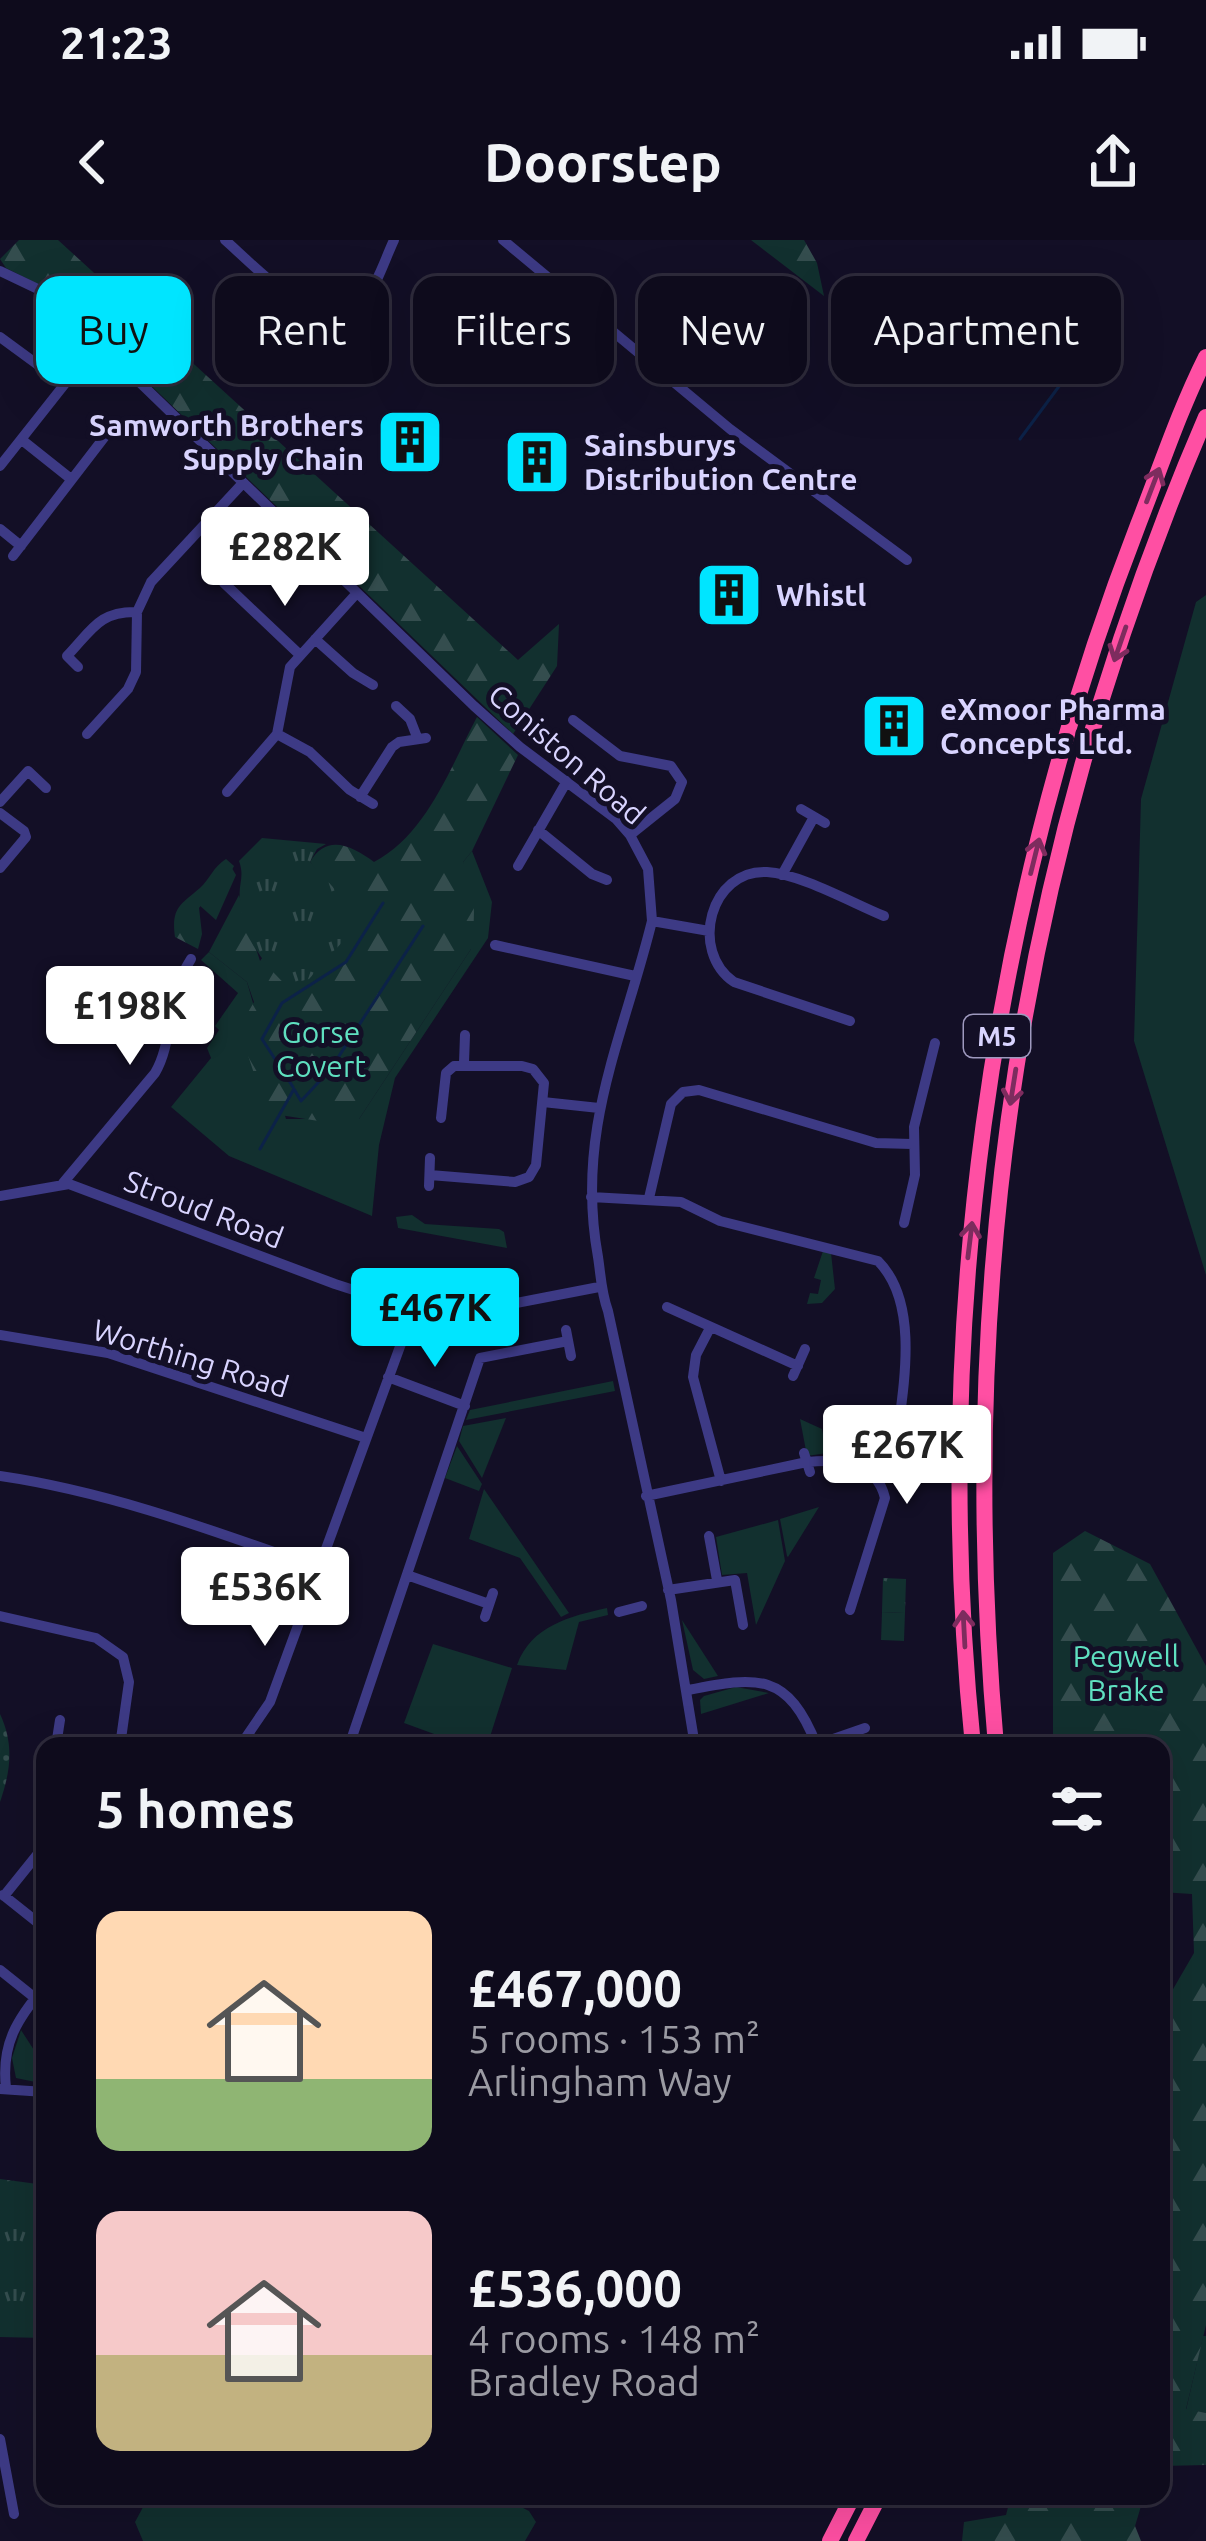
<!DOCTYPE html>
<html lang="en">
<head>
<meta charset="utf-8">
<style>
  :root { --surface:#0e0b1c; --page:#1c1929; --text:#f1f3f6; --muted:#9b9ba3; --line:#2e2b3b; --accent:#00e5ff }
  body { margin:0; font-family:Ubuntu,sans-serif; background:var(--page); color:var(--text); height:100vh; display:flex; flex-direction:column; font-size:45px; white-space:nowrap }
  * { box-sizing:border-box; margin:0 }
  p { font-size:39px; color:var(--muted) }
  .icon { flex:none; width:66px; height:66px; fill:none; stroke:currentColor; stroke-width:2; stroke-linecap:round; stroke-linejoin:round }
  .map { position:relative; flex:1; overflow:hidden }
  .sheet { position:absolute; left:36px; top:1497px; width:1134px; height:768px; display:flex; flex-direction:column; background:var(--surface); border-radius:24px; box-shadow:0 12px 48px #0002,0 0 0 3px var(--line) }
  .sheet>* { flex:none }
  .banner { position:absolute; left:36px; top:36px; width:1134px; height:108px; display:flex; gap:24px }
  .price { position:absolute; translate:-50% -102px; padding:0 27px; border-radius:12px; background:#fff; color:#222; font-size:39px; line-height:78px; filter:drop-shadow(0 3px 6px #0008) }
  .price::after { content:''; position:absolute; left:50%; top:72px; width:36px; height:27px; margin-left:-18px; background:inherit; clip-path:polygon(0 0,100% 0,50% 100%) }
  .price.on { background:var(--accent); color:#111 }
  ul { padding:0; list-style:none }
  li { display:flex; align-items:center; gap:36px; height:300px; padding:0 60px }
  li span { display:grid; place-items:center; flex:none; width:336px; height:240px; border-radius:24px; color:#555 }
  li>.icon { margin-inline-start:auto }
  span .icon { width:144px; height:144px; fill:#fffc; stroke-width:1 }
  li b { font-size:51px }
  h2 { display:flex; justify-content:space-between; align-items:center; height:144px; padding:0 60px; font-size:51px }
  .tag { padding:0 42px; border-radius:24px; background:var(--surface); box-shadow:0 12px 48px #0002,0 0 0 3px var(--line); font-size:42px; line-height:108px }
  .tag.on { background:var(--accent); color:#111 }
  .status { display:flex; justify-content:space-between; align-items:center; height:84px; padding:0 60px; background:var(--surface); direction:ltr }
  .status svg { height:33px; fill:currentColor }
  header { display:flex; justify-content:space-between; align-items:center; height:156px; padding:0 60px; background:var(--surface); font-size:54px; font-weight:600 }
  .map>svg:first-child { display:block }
  .grass { fill:#12302f }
  .forest { fill:url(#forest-firs) }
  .park { fill:url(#park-tufts) }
  .garden { fill:url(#garden-dots) }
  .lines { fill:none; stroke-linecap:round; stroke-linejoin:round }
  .stream { stroke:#0c2248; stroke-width:3 }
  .minor { stroke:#3d3a85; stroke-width:10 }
  .highway { stroke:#ff4fa3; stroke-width:16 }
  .oneway { stroke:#7d2c5e }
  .labels { text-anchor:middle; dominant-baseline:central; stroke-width:10; stroke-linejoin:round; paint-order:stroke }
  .shield { fill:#130f26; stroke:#9e99be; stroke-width:3 }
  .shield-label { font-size:27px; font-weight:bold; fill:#d9d4ff }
  .poi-label { font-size:30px; font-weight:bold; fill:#d9d4ff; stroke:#130f26; text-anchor:start }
  .street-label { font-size:30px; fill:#d9d4ff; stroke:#130f26 }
  .park-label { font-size:30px; fill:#5fe0c0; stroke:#130f26 }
</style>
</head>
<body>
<div class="status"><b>21:23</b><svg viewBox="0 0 49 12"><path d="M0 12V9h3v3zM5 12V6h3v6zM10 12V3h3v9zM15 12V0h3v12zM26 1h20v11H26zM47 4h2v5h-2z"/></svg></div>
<header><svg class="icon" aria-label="back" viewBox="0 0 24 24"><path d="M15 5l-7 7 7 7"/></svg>Doorstep<svg class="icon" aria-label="share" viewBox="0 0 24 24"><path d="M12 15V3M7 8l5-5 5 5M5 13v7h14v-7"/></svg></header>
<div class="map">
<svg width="1206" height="2301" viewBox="0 0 1206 2301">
  <defs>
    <pattern id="forest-firs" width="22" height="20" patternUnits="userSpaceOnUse" patternTransform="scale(3)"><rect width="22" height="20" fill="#12302f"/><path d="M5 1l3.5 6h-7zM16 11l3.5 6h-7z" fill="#344d4e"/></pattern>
    <pattern id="park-tufts" width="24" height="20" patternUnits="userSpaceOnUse" patternTransform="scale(3)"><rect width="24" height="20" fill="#12302f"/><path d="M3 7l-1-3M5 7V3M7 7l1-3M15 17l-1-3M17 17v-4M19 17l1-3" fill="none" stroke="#344d4e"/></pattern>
    <pattern id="garden-dots" width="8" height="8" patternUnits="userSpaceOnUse" patternTransform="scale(3)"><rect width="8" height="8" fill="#12302f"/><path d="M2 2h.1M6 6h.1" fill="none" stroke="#344d4e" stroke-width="1.8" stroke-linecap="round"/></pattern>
  </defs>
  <rect width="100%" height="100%" fill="#130f26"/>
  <path class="grass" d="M1206 355V1035L1134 801 1141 559 1196 362Z
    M472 611 492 662 488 698 395 838 379 905 372 976 229 916 171 867 211 818 207 808 219 790 215 786 238 753 201 720 209 712 247 742 286 879H359L471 709 463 622Z
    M103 727 120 741 97 769 80 756Z
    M412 975 425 984 499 989 504 992 507 1008 398 988 396 977Z
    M823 1011 831 1013 835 1049 822 1063 807 1064 810 1053 818 1054 821 1040 814 1038Z
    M613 1141 615 1151 466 1180 470 1170Z
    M506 1178 482 1238 459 1201 463 1186Z
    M800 1179 822 1189 827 1213 807 1216Z
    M457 1206 482 1244 479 1251 445 1238Z
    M484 1249 569 1373 561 1377 520 1318 469 1299Z
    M819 1267 788 1317 787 1316 780 1279Z
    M778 1280 785 1321 756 1385 747 1333 722 1335 716 1297Z
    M607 1368 608 1375 579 1382 566 1430 517 1425C531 1386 570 1376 607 1368Z
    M882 1372 905 1373 904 1401 881 1400Z
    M682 1380 718 1436 704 1439 693 1430Z
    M433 1404 512 1428 487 1506H467L404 1483Z
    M736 1447 769 1453 701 1474 700 1460 704 1456Z
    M21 1790 45 1827V1844L16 1838 12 1818Z
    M1203 2096H1206V2173L1186 2170Z
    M149 2256H500L529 2271 536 2282 525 2301H143L135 2282Z"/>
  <path class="forest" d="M19 0H58L518 420 559 384 557 426 513 494 54 52 6 28 0 19Z
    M751 0H804L817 23 824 56Z
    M477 477 518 515 472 611 463 622C477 650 475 678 471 709L359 879 338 884 267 873 239 788 254 762 247 742 209 712 239 655 260 721 321 636 310 622C327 593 352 606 374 622 427 594 450 528 477 477Z
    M226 619 234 626C228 641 209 653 199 668L202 694 198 709 175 697C171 668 180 665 200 648 210 639 213 627 226 619Z
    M1085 1291 1150 1324 1206 1426V2085L1186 2169 1206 2173V2225L1161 2226V1770L1194 1713 1192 1654 1161 1652V1506H1053V1313Z
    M1011 2256H1144L1135 2286 1141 2301H962L964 2282 1006 2275Z"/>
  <path class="park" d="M262 598 326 604 317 609 310 622 353 669 357 680 353 690 309 739 286 745C261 722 243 695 240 659 238 644 245 637 239 621Z
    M230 625 236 635 216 680 198 664Z
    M883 1338 906 1339 905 1373 882 1372Z
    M0 1939 45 1945V2098L0 2097Z"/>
  <path class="garden" d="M0 1474C14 1504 11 1530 0 1562Z"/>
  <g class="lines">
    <path class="stream" d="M1071 133 1114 92
      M1020 199 1060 145
      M293 847 262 799 282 763 346 722 383 663
      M260 909 294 849 301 861 330 830 423 686"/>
    <path class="minor" d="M225 0C255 26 326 105 365 59 378 43 385 19 394 0
      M503 0 730 189 907 320
      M0 31 42 51 98 102 474 466 520 507 616 579 630 595 648 629 652 681C623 799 575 890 598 1017 601 1036 601 1052 608 1071L671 1360 695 1506
      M0 97 64 144
      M22 200 71 239
      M0 226 98 102
      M0 289 21 306
      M13 316 116 182
      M242 324 224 343 300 415
      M315 399 353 433 373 445
      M78 427 67 416C92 390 99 371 137 372
      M396 466 410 479 417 497
      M573 480 620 516 671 526 682 542 675 559 630 595
      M87 494 128 449 136 432 137 372 151 342 243 243
      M277 494 310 512 350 550 373 564
      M227 552 277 494 290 427 356 354
      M360 557 392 507 399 502 426 498
      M0 562 28 531 46 548
      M801 569 825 583
      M0 573 24 591 26 597 0 628
      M538 590 592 634 607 640
      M518 626 567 541
      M782 635 814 577
      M652 681 709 691
      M495 705 635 736
      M850 781 734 742C689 711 710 629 767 632 801 634 852 663 884 676
      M464 823 465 795
      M543 862 599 868
      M430 935 515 942 529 937 536 925 544 843 533 829 522 826H454L446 833 441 878
      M63 943 155 833C175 798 164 761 191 719
      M429 946 430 918
      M0 956 69 944 335 1044 431 1075 459 1074 599 1047
      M591 957 681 962 720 981 878 1021C924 1067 900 1162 894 1222
      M649 958 671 864 683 852 699 850 876 903 912 904
      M904 983 915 935 914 887 935 803
      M667 1067 798 1126
      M710 1088 696 1115 693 1137 721 1241
      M566 1090 571 1116
      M0 1095 108 1113 366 1198
      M793 1136 805 1109
      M388 1137 465 1166
      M804 1213 810 1232
      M0 1236C110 1252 214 1291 319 1328
      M646 1256 807 1222C839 1219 876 1220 885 1258L850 1370
      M709 1296 717 1340
      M407 1335 489 1364
      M668 1350 735 1340 743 1385
      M619 1372 642 1366
      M0 1376 96 1398 123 1417 129 1442 120 1506
      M485 1377 493 1353
      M688 1450C758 1436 788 1432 817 1506
      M816 1505 865 1488
      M56 1506 60 1480
      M240 1506 270 1462 413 1071
      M349 1506 480 1118 568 1101
      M3 1655 37 1682
      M4 1656 45 1605
      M0 1730 35 1758
      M6 1848C1 1804 17 1779 45 1746
      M0 1849 45 1852
      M0 2199 14 2274
      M79 2256 80 2261"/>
    <path class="highway" d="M973 1506C931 1094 988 671 1138 285 1160 229 1179 171 1206 117
      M996 1506C955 1041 1021 606 1206 177
      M830 2301 853 2256
      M856 2301 879 2256"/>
  </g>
  <defs><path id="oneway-shaft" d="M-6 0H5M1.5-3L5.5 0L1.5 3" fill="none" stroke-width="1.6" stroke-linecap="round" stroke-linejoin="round" transform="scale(3)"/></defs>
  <g class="oneway">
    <use href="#oneway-shaft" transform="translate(1153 245) rotate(-69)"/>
    <use href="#oneway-shaft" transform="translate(1120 404) rotate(109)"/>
    <use href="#oneway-shaft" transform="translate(1035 616) rotate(-76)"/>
    <use href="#oneway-shaft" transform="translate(1013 847) rotate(99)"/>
    <use href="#oneway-shaft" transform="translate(970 1000) rotate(-83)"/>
    <use href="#oneway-shaft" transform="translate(964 1389) rotate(-93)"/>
  </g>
  <defs>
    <g id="building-square" transform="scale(3.45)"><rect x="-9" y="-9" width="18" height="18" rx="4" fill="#00e5ff" stroke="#130f26"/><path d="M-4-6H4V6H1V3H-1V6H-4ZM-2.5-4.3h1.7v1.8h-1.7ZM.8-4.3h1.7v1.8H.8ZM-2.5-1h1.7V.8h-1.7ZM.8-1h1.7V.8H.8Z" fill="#111"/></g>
  </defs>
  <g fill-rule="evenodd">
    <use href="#building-square" x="410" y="202"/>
    <use href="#building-square" x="537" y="222"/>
    <use href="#building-square" x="729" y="355"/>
    <use href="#building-square" x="894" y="486"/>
  </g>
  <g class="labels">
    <rect class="shield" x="964" y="775" width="66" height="42" rx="9"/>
    <g class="shield-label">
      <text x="997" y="796">M5</text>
    </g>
    <g class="poi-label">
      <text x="364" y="185" text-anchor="end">Samworth Brothers<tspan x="364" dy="34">Supply Chain</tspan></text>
      <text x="584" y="205">Sainsburys<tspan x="584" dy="34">Distribution Centre</tspan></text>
      <text x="776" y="355">Whistl</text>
      <text x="940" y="469">eXmoor Pharma<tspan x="940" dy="34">Concepts Ltd.</tspan></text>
    </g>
    <g class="street-label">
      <text transform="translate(567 514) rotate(41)">Coniston Road</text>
      <text transform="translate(204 969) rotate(21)">Stroud Road</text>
      <text transform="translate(191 1118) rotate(17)">Worthing Road</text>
    </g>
    <g class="park-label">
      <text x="321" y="792">Gorse<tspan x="321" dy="34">Covert</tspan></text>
      <text x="1126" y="1416">Pegwell<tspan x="1126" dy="34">Brake</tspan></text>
    </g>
  </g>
</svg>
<b class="price" style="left:285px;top:369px">£282K</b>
<b class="price" style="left:130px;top:828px">£198K</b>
<b class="price on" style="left:435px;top:1130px">£467K</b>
<b class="price" style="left:907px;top:1267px">£267K</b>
<b class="price" style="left:265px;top:1409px">£536K</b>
<div class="banner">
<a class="tag on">Buy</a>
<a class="tag">Rent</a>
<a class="tag">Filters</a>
<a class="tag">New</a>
<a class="tag">Apartment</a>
</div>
<section class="sheet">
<h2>5 homes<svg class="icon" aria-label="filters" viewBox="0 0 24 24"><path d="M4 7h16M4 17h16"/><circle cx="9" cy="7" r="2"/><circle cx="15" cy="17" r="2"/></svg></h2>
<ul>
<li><span style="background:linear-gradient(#ffd9b3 70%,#8fb573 0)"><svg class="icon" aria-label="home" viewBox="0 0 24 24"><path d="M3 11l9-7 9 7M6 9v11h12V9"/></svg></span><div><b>£467,000</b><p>5 rooms · 153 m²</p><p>Arlingham Way</p></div></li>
<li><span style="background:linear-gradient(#f6c9c9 60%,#c2b280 0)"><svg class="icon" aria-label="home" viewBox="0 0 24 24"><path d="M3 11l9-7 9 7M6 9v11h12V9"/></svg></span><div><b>£536,000</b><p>4 rooms · 148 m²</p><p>Bradley Road</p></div></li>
</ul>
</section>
</div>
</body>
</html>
